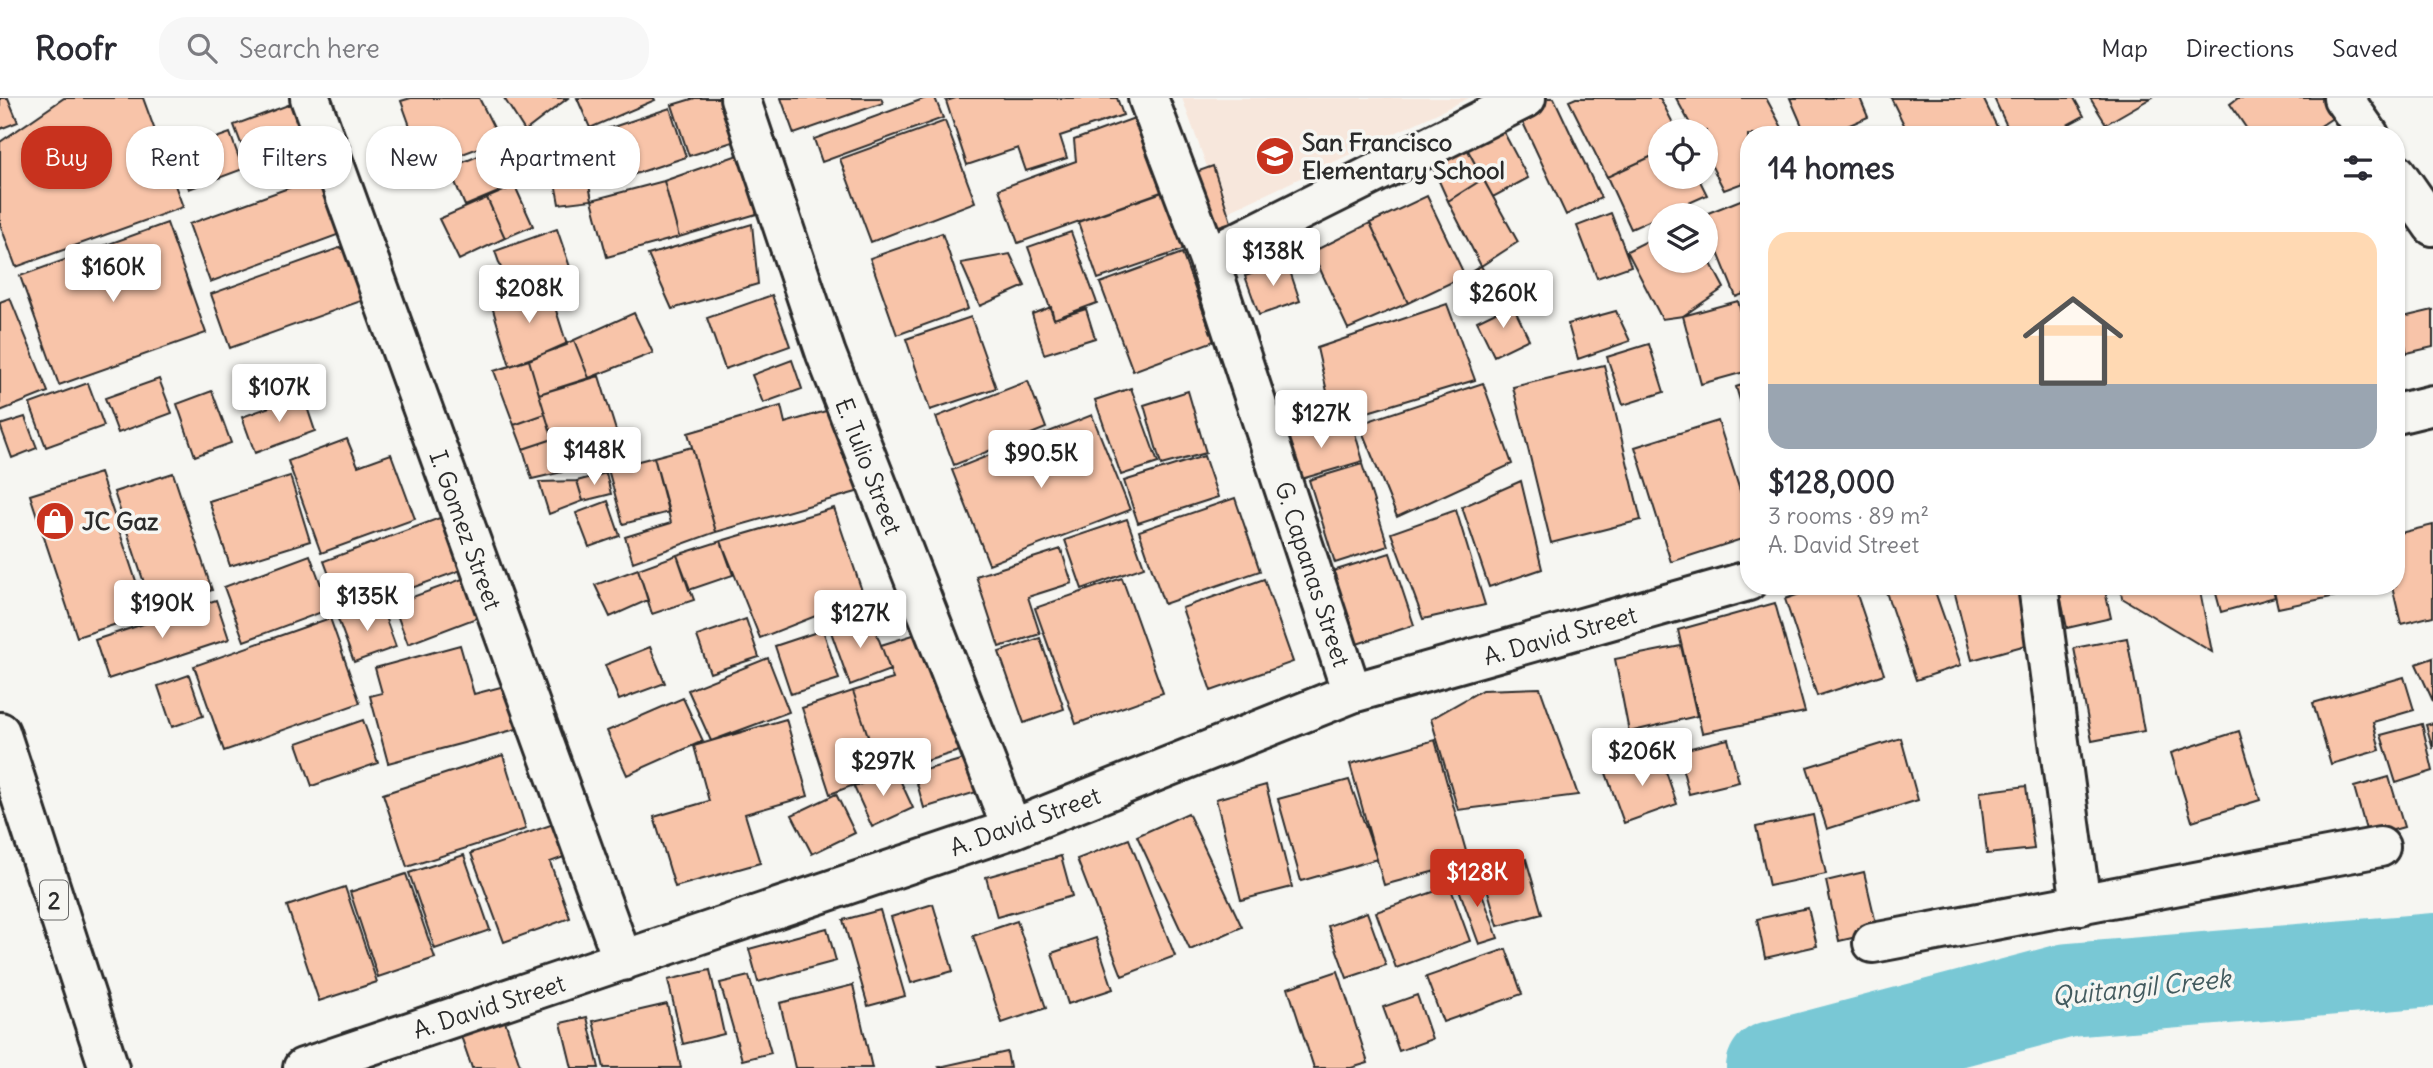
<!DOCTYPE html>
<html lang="en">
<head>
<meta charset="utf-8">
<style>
  :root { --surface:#fff; --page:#f7f7f7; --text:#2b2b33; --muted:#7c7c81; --line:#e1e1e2; --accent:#c8321e }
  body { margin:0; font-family:Delius,sans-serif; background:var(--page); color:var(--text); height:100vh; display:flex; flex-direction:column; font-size:26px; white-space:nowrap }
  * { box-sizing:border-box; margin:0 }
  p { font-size:23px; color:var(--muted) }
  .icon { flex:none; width:38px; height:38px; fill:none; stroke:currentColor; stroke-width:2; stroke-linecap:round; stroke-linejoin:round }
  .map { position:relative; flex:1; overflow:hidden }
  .drawer { position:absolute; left:1740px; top:28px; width:665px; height:469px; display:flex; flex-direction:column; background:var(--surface); border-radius:28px; box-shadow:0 2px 5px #0004 }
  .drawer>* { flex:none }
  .top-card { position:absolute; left:21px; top:28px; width:665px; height:63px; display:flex; gap:14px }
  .buttons { position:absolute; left:1648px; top:21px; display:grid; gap:14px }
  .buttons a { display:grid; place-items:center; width:70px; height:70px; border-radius:50%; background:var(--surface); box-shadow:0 2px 5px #0004; font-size:35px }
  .price { position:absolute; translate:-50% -60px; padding:0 16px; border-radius:7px; background:#fff; color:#222; font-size:23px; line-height:46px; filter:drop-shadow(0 2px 4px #0008) }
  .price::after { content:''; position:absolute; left:50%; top:42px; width:21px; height:16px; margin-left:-10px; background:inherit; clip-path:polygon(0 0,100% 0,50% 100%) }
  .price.on { background:var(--accent); color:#fff }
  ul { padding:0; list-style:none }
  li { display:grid; align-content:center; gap:14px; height:371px; padding:0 28px }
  li span { display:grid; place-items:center; height:217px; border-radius:21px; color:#555 }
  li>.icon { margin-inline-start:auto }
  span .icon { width:126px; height:126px; fill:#fffc; stroke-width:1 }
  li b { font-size:30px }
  h2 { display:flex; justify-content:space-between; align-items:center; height:84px; padding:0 28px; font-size:30px }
  .tag { padding:0 24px; border-radius:28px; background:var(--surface); box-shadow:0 2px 5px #0004; font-size:24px; line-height:63px }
  .tag.on { background:var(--accent); color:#fff }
  header { display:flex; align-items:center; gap:42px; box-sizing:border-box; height:98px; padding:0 35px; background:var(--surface); border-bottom:2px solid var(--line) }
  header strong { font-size:33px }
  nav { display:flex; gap:38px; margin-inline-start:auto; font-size:24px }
  .search { width:490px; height:63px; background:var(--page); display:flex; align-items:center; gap:18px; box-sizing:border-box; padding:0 24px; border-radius:28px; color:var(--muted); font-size:26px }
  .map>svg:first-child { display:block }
  .built { fill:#f7e7dc }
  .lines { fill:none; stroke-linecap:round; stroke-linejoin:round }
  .river { stroke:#79c8d5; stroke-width:94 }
  .building { fill:#f8c4a9; stroke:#2b2b2b; stroke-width:2 }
  .street-casing { stroke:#2b2b2b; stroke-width:44 }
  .highway-casing { stroke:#2b2b2b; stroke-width:44 }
  .street { stroke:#f6f6f2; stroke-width:38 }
  .highway { stroke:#f6f6f2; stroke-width:38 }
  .labels { text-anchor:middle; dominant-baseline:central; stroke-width:7; stroke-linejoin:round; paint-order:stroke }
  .shield { fill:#f6f6f2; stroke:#686867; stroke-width:2 }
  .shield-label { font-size:23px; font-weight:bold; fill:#2b2b2b }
  .poi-label { font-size:24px; font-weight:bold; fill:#2b2b2b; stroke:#f6f6f2; text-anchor:start }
  .street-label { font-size:24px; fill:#2b2b2b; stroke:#f6f6f2 }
  .water-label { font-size:26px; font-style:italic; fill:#425a5e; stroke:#f6f6f2 }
</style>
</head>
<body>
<header>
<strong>Roofr</strong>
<div class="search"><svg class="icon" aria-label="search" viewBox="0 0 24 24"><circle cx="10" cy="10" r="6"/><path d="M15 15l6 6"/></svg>Search here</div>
<nav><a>Map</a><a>Directions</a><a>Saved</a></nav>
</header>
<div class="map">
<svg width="2433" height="970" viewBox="0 0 2433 970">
  <rect width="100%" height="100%" fill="#f6f6f2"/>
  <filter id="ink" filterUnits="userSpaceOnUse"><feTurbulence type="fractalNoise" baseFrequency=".0143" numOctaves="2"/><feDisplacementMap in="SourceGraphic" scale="14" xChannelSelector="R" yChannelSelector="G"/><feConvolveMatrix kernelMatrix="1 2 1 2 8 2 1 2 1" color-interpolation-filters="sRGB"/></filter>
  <g filter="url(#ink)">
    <path class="built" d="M1182 0H1469L1224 116Z"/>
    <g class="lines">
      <path class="river" d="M1773 970 2069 892 2433 862"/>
    </g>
    <path class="building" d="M0 0H8L18 24 0 31Z
      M64 0H143L183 109 16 169 0 126V44Z
      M307 0 327 54 254 80 234 27Z
      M411 0H479L500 42 425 70 401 3Z
      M504 0H568L525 33Z
      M577 0H654L655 2 590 30Z
      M695 0H738L751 38 689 58 672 7Z
      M781 0H881L883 5 794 36Z
      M926 0H935L943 20 822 64 814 41Z
      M956 0H1117L1123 17 1060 38 1067 60 1026 73 1018 50 967 67 946 3Z
      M1543 0H1554L1601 100 1566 117 1517 12Z
      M1576 0H1660L1677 33H1661V54L1607 79 1569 3Z
      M1676 0H1766L1786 37H1748V83L1724 92 1706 57V33H1694Z
      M1790 0H1860L1868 19 1827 37H1806Z
      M1891 0H1983L2001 37H1909Z
      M1994 0H2074L2084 18 2049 37H2011Z
      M2090 0H2151L2106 26Z
      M2238 0H2334L2343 13 2307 37H2251L2230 6Z
      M670 10 686 59 611 84 595 35Z
      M1151 14 1178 88 1018 145 999 91 1076 63 1074 42Z
      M945 23 975 104 871 144 840 61Z
      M1500 27 1528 80 1493 99 1464 45Z
      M230 35 243 71 189 91 176 54Z
      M580 42 592 102 559 106 548 47Z
      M1464 45 1483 81 1448 103 1429 61Z
      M507 46 522 84 465 108 449 70Z
      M752 52 770 112 679 139 664 83Z
      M1661 54V79H1698L1707 97 1631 131 1607 79Z
      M1213 68 1231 124 1201 134 1182 79Z
      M327 76 348 133 210 184 189 126Z
      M1483 81 1518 144 1481 168 1448 103Z
      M664 83 679 139 607 159 592 102Z
      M515 88 533 128 505 140 487 100Z
      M1171 91 1191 149 1098 181 1078 124Z
      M1427 98 1465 178 1408 205 1370 125Z
      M1748 99V194L1736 199 1706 125V117H1703Z
      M487 100 505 140 459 162 439 121Z
      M1611 115 1631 168 1597 180 1577 128Z
      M167 125 206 235 59 287 20 178Z
      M1370 125 1408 205 1348 231 1312 154Z
      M752 126 758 186 672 211 648 157Z
      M557 131 571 172 509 193 495 153Z
      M1071 134 1097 205 1054 221 1028 149Z
      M942 135 968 211 897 237 870 160Z
      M1661 136V163H1706V156L1724 190 1683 218 1662 221 1627 153Z
      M356 144 375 198 230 250 211 196Z
      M1182 155 1214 243 1133 273 1100 185Z
      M1010 156 1025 188 980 208 961 165Z
      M1287 164 1300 203 1259 217 1245 178Z
      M1481 168 1498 197 1473 212 1456 183Z
      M548 187 567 247 510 268 491 205Z
      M772 197 790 248 725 271 707 220Z
      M10 200 48 294 0 313V204Z
      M1738 203 1748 240V273L1701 286 1683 218Z
      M1447 206 1475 282 1334 324 1317 250Z
      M1512 206 1529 241 1494 258 1477 223Z
      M1051 209 1054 221 1086 211 1095 240 1044 256 1032 216Z
      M2433 212V249L2407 255 2399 220Z
      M1616 213 1630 243 1578 261 1568 226Z
      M634 215 653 255 589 280 574 242Z
      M971 219 996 290 930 312 906 241Z
      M574 242 589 280 539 296 529 262Z
      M1649 246 1664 294 1623 307 1607 259Z
      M529 262 545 316 514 327 494 273Z
      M792 262 802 291 763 305 752 277Z
      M1604 267 1641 422 1551 445 1513 289Z
      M599 278 618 339 558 358 539 296Z
      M159 281 172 315 118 335 105 300Z
      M1028 283 1046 330 954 367 936 319Z
      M88 285 104 328 46 349 30 306Z
      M1483 285 1512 366 1397 419 1359 326Z
      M1748 285V329L1736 289Z
      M1131 290 1158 365 1121 377 1095 302Z
      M212 293 231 345 195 358 177 306Z
      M1188 293 1206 355 1161 367 1144 307Z
      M303 297 315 333 255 355 242 319Z
      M781 308 785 325 843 308 867 391 716 434 688 335Z
      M545 316 553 341 523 351 514 327Z
      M1092 317 1130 412 989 466 952 372Z
      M25 319 37 350 12 360 0 327Z
      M1351 321 1363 363 1291 384 1278 342Z
      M1718 323 1748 418V439L1671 464 1635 349Z
      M347 341 358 368 391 356 415 421 321 455 288 363Z
      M553 341 562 374 532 381 523 351Z
      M692 349 716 434 633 464 625 439 671 425 654 359Z
      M1204 358 1218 399 1138 425 1124 383Z
      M654 359 669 414 623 426 608 371Z
      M1362 366 1388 448 1335 465 1309 382Z
      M100 375 147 516 77 539 30 397Z
      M173 375 212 492 153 512 114 394Z
      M606 375 611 396 583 403 577 383Z
      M290 378 310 443 230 468 209 403Z
      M577 383 583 403 549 416 539 384Z
      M1521 383 1542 471 1489 489 1462 409Z
      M1235 400 1260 473 1164 506 1139 433Z
      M608 403 620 438 589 449 576 415Z
      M834 410 864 499 760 540 721 443Z
      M1456 412 1485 507 1423 521 1391 435Z
      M445 418 464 471 343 515 324 463Z
      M1127 421 1144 469 1082 491 1065 442Z
      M2433 427V518L2401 526 2392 488H2396V436Z
      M721 443 733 477 689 492 677 457Z
      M1061 451 1072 485 1028 499 1040 536 999 549 976 478Z
      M1390 455 1414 527 1351 548 1327 475Z
      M310 457 330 511 244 543 224 489Z
      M677 457 694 502 652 516 638 471Z
      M638 471 648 502 610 519 595 487Z
      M465 480 479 519 408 546 393 506Z
      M1122 480 1163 595 1076 626 1035 510Z
      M1264 481 1293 564 1211 593 1182 510Z
      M1823 488H1854L1884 576 1817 598 1785 501Z
      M1894 488H1933L1961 567 1916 582 1885 491Z
      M1953 488H2023L2037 544 1972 562Z
      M2058 488H2104L2111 520 2067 530Z
      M2120 488H2199L2212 554 2122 500Z
      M2214 488H2272L2275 499 2221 514Z
      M2273 488H2375V490L2278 510Z
      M216 502 229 541 108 581 95 542Z
      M380 505 396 549 354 564 338 521Z
      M1775 505 1805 614 1702 635 1678 532Z
      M870 517 890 572 850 587 830 531Z
      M330 520 360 605 224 653 194 568Z
      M746 521 759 559 710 575 697 538Z
      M823 532 839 581 791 596 775 548Z
      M926 533 962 652 881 677 853 593 893 581 881 547Z
      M1040 540 1064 611 1024 625 999 554Z
      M2127 540 2144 633 2092 643 2074 550Z
      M460 547 474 596 516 585 528 628 388 665 370 598 382 595 375 570Z
      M1681 548 1697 618 1629 634 1615 561Z
      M650 549 665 585 619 602 605 567Z
      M768 560 789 614 711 643 688 592Z
      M2433 560V603L2416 566Z
      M189 577 203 618 172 629 158 588Z
      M2404 579 2414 612 2373 624 2380 652 2331 666 2313 605Z
      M1540 590 1578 697 1458 712 1431 621 1482 592Z
      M853 593 881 677 830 696 802 610Z
      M683 600 703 643 627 677 607 633Z
      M786 621 808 698 745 716 760 765 675 789 654 719 709 703 694 648Z
      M363 622 378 665 312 688 297 645Z
      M2433 625V651L2426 627Z
      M2422 626 2433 673 2396 685 2381 637Z
      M2239 633 2260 702 2192 723 2171 655Z
      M1901 640 1918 702 1827 731 1807 669Z
      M1728 641 1739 684 1689 696 1678 653Z
      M1435 642 1469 764 1384 787 1350 666Z
      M1660 656 1677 706 1624 725 1606 675Z
      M503 657 526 731 407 769 383 696Z
      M964 661 983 692 924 710 914 675Z
      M895 671 913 710 872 729 854 689Z
      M2389 679 2404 729 2368 739 2354 689Z
      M1349 682 1377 761 1301 783 1278 701Z
      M1266 687 1292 789 1241 802 1216 701Z
      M2026 688 2034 751 1987 756 1980 694Z
      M836 696 855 735 812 756 792 717Z
      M1188 715 1242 829 1190 852 1137 738Z
      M1813 717 1826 776 1769 788 1756 729Z
      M562 723 575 755 550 764 570 820 504 844 471 755Z
      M1129 741 1175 858 1122 878 1077 761Z
      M464 757 490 832 435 851 409 775Z
      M1061 758 1072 798 997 819 986 779Z
      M1526 761 1542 816 1498 828 1482 773Z
      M1864 774 1878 834 1839 843 1826 783Z
      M406 776 435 860 378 879 350 794Z
      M1475 776 1498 840 1479 846 1456 783Z
      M1450 788 1470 843 1396 870 1376 814Z
      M345 789 377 884 319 903 287 808Z
      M933 806 953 873 911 885 891 819Z
      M1808 810 1817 848 1765 860 1757 821Z
      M880 812 905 898 868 908 843 822Z
      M1367 814 1386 867 1347 880 1328 828Z
      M1017 823 1046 910 1002 925 973 838Z
      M827 830 836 863 758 884 749 851Z
      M1096 840 1113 891 1068 906 1052 855Z
      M1506 851 1522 896 1443 924 1426 879Z
      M710 872 724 936 683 946 668 882Z
      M1338 873 1368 965 1351 970H1314L1288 890Z
      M749 878 771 955 742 962 720 885Z
      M853 887 872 970H795L780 905Z
      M1417 897 1432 941 1399 953 1383 909Z
      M667 906 681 970H604L593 923Z
      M587 919 599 970H572L561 925Z
      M505 923 521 970H472L461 938Z
      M1007 954 1010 970H940L939 969Z"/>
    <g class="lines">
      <g class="street-casing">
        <path id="street" d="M310 0 623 863
          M740 0 826 256 1012 731
          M1148 0 1208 159 1352 595
          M2343 0 2369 37
          M2396 75 2433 128
          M1208 159 1526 0
          M2396 316 2433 307
          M2038 488 2081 807
          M1873 845 2380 749
          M303 970 1012 731 1352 595 1748 483"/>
      </g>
      <g class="highway-casing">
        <path id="highway" d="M0 634 109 970"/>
      </g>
      <use href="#street" class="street"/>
      <use href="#highway" class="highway"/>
    </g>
  </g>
  <defs>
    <g id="school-disc" transform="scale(2.0125)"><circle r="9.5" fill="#c8321e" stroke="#f6f6f2"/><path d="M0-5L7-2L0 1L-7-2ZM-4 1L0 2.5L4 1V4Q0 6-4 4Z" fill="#fff"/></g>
    <g id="shop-disc" transform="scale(2.0125)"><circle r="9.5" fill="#c8321e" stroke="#f6f6f2"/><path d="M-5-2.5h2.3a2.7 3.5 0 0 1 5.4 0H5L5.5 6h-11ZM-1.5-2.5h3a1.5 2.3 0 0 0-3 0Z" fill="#fff"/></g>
  </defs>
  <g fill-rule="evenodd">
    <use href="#school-disc" x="1275" y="58"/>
    <use href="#shop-disc" x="55" y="423"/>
  </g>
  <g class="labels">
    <rect class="shield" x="40" y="782.5" width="28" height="39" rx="5"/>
    <g class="shield-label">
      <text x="54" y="802">2</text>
    </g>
    <g class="poi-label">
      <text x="1302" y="44">San Francisco<tspan x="1302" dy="28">Elementary School</tspan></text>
      <text x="82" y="423">JC Gaz</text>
    </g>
    <g class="street-label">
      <text transform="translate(869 368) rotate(69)">E. Tulio Street</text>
      <text transform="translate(466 432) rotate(70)">I. Gomez Street</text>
      <text transform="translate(1313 476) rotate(72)">G. Capanas Street</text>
      <text transform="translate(1560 537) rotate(-16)">A. David Street</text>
      <text transform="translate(1025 723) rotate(-20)">A. David Street</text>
      <text transform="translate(489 908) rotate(-18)">A. David Street</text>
    </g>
    <g class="water-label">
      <text transform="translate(2141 889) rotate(-6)">Quitangil Creek</text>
    </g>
  </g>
</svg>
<div class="buttons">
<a><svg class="icon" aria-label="locate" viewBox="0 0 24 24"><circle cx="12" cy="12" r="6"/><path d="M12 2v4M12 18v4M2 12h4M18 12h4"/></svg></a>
<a><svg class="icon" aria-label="layers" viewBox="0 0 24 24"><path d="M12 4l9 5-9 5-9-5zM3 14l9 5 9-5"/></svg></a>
</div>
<b class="price" style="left:1273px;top:190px">$138K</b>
<b class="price" style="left:113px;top:206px">$160K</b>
<b class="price" style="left:529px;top:227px">$208K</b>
<b class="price" style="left:1503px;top:232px">$260K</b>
<b class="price" style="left:279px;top:326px">$107K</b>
<b class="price" style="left:1321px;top:352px">$127K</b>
<b class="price" style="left:594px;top:389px">$148K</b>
<b class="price" style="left:1041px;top:392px">$90.5K</b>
<b class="price" style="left:367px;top:535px">$135K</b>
<b class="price" style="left:162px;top:542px">$190K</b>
<b class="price" style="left:860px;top:552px">$127K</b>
<b class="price" style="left:1642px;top:690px">$206K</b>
<b class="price" style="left:883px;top:700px">$297K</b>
<b class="price on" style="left:1477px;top:811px">$128K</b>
<div class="top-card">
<a class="tag on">Buy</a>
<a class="tag">Rent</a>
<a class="tag">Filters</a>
<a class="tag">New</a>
<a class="tag">Apartment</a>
</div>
<section class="drawer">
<h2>14 homes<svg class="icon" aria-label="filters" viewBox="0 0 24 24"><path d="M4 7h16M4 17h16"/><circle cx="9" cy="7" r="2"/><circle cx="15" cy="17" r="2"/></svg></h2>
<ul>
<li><span style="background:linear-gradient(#ffd9b3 70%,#9aa5b1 0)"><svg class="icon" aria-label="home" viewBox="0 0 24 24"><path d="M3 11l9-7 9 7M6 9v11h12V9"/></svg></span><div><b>$128,000</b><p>3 rooms · 89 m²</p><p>A. David Street</p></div></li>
</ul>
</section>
</div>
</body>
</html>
